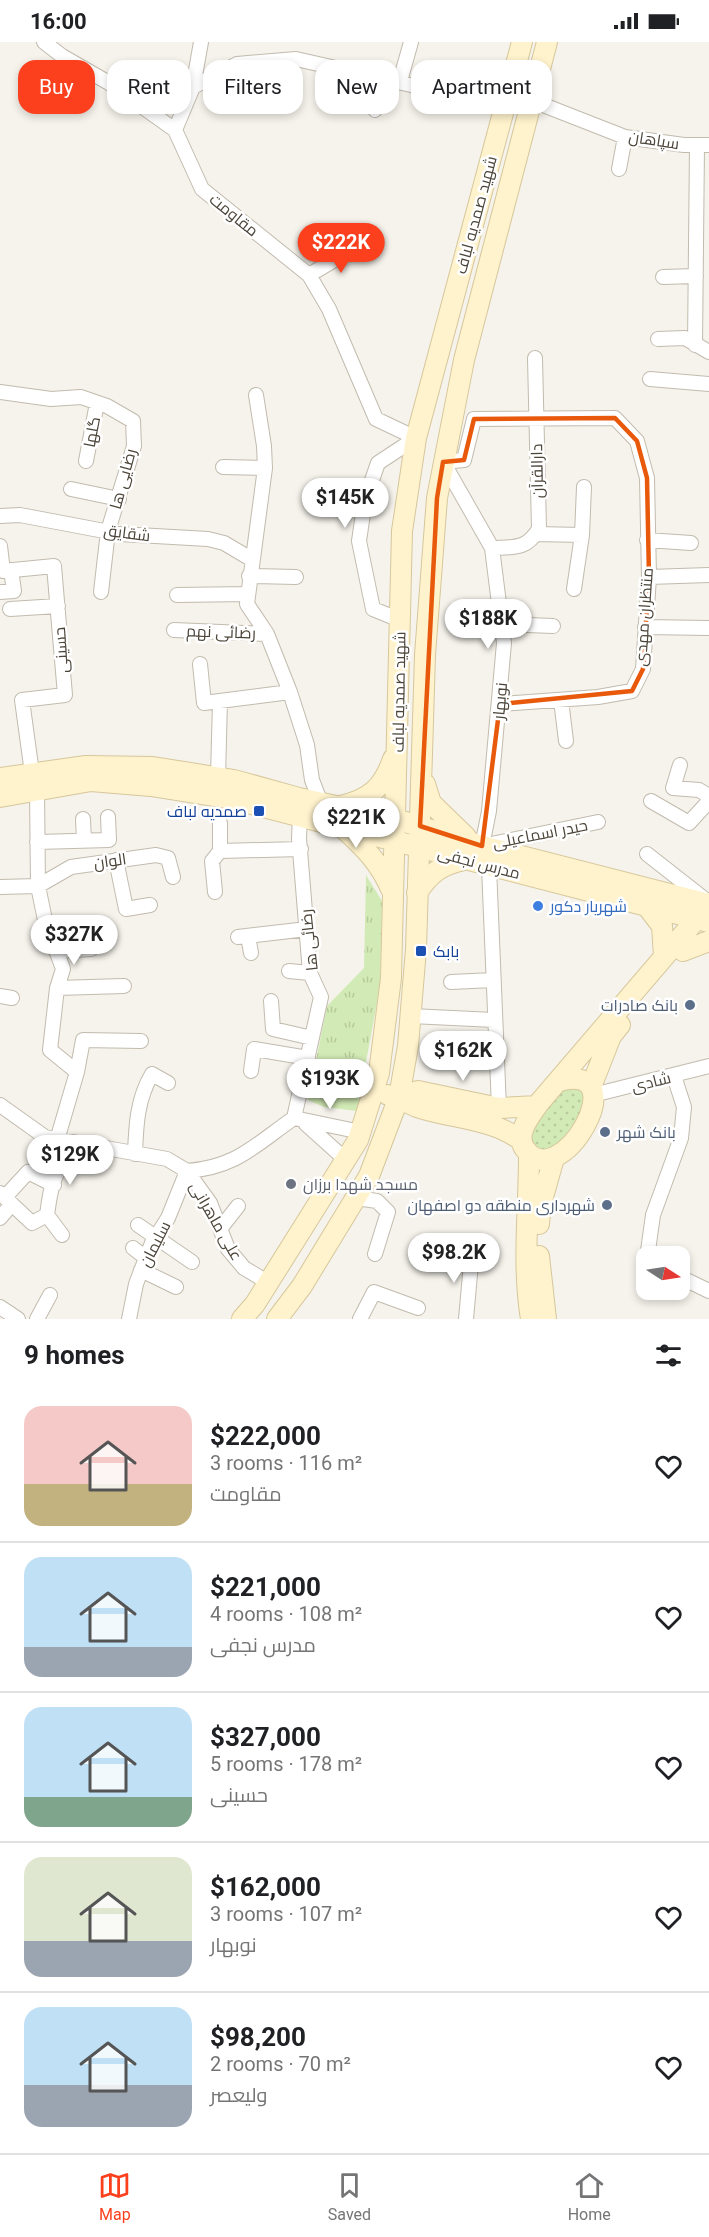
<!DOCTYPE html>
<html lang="en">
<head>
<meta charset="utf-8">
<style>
  :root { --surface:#fff; --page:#f2f2f2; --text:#202124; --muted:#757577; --line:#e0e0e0; --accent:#fc3f1d }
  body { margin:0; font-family:Roboto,Cairo,sans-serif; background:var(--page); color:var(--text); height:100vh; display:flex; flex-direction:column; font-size:22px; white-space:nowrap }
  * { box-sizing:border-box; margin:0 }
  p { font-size:20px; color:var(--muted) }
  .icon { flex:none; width:33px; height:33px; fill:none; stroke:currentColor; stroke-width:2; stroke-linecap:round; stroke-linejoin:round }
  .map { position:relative; height:1277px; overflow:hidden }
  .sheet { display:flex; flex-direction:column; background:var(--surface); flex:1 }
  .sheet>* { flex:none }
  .hud { position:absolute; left:18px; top:18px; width:674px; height:54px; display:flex; gap:12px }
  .needle { width:39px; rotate:102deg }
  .tools { position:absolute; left:636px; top:1204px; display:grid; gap:12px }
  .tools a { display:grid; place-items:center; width:54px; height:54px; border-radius:12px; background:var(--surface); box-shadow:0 3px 9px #0003; font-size:30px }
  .price { position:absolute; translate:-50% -51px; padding:0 14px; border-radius:21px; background:#fff; color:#222; font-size:20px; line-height:39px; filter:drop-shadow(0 2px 3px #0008) }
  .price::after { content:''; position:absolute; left:50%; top:36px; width:18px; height:14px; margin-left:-9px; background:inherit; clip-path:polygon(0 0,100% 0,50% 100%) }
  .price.selected { background:var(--accent); color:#fff }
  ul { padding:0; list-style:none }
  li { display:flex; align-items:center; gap:18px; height:150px; padding:0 24px }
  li+li { border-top:2px solid var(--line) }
  li span { display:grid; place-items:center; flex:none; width:168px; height:120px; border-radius:18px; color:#555 }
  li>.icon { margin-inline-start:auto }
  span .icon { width:72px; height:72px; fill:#fffc; stroke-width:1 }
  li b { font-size:26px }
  h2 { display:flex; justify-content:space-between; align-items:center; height:72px; padding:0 24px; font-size:26px }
  .chip { padding:0 21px; border-radius:18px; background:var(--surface); box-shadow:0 3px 9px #0003; font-size:21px; line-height:54px }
  .chip.selected { background:var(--accent); color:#fff }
  .status { display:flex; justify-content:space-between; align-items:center; height:42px; padding:0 30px; background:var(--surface); direction:ltr }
  .status svg { height:16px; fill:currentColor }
  .tab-bar { display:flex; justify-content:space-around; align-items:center; height:84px; border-top:2px solid var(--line); background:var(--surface); font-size:16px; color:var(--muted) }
  .tab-bar a { display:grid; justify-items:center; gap:3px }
  .tab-bar .selected { color:var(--accent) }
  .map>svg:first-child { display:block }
  .grass { fill:url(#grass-dots) }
  .park { fill:url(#park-tufts) }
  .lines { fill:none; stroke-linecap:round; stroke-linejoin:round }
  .minor-casing { stroke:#c2bbae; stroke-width:16 }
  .secondary-casing { stroke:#d6c79b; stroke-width:22 }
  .minor { stroke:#fff; stroke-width:14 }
  .secondary { stroke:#fff3cd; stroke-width:20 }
  .marked { fill:none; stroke:#e8590c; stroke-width:4.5; stroke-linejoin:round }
  .transit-dot { fill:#1a4fb4; stroke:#fff; stroke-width:2 }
  .shop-dot { fill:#3f7fe0; stroke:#fff; stroke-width:2 }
  .service-dot { fill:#5c6f8a; stroke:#fff; stroke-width:2 }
  .worship-dot { fill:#6b7280; stroke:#fff; stroke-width:2 }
  .labels { text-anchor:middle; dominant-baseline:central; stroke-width:5; stroke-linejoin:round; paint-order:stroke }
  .street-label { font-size:16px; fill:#4b4439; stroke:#fff }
  .transit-label { font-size:16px; fill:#164399; stroke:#fff; text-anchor:end }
  .shop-label { font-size:16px; fill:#366cbe; stroke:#fff; text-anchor:start }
  .service-label { font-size:16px; fill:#4e5e75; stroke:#fff; text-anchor:end }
  .worship-label { font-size:16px; fill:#5b616d; stroke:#fff; text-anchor:start }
</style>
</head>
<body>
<div class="status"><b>16:00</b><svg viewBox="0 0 49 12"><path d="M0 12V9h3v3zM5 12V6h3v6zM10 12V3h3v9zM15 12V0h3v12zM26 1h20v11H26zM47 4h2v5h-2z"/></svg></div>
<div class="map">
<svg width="709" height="1277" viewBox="0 0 709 1277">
  <defs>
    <pattern id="grass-dots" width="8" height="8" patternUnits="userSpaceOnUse" patternTransform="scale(1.5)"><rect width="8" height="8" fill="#d2eab5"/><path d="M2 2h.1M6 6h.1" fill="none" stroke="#b6ca9c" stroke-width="1.8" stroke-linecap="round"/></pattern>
    <pattern id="park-tufts" width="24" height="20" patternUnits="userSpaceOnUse" patternTransform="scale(1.5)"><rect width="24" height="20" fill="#d2eab5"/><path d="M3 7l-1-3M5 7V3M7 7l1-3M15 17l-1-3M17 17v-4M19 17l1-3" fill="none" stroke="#b6ca9c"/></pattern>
  </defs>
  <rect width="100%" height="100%" fill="#f6f3ec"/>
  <path class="grass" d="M577 1045 585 1052 586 1068 550 1111 531 1104 528 1089 557 1048Z"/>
  <path class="park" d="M366 833 382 859 380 944 357 1069 324 1065 308 1058 327 964 364 926Z"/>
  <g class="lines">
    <g class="minor-casing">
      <path id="minor" d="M44 0 62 14 109 41 175 88 202 147 309 233 329 267 376 377 416 396
        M237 22 247 62
        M364 31 375 68
        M400 39 411 0
        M193 45 201 0
        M533 59 625 95 684 103H709
        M175 88 193 45 237 22 296 17 442 50 508 56
        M619 127 625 95
        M309 233 358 204
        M663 235 696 234
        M658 297 685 296 709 310
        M695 303 697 103
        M650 337 709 342
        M0 350 51 357 81 355 107 364 133 379 134 404 108 489 101 550
        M256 353 264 404 265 426 247 562 267 592 290 650 307 703 312 738 321 761
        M86 419 97 361
        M223 425 265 426
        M71 447 119 457
        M0 474 20 473 120 492 208 497 224 501 251 517
        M536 492 582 493
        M647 498 691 501
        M0 504 3 529 54 524 65 653 22 658 32 731
        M492 506C514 505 526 508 539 487L535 316
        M249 534 296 535
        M649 535 709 533
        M574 547 582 493 584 445
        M0 550 14 549 11 528
        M177 553 248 552
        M10 567 58 564
        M400 578 373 567 359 499 365 458 378 421 416 396
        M502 582 553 584
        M645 585 709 586
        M174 588 267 592
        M200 622 204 661 290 650
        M561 658 566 699
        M500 662 598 655 632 649 643 627 649 535 647 436 637 399 615 376 474 377 464 418 443 420 492 506 504 601 489 769 482 804 598 780
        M680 723 673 746 699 748 709 754
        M218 735 220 659
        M37 748 38 844 45 878 63 927 57 946 50 1008 77 1030 57 1098
        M651 759 689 781 709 759
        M83 777 84 799
        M37 800 109 798 108 775
        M220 809 301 807
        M647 812 707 859
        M116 818 126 867 150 863
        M489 825 499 1066
        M0 845 38 844 71 825 156 813 168 816 173 835
        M215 850 212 819 220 809V781
        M248 894 251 911
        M238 895 307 887
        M56 909 91 907
        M289 929 310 931
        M451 940 493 938
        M57 946 124 944
        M0 954 12 956
        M271 959 273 987 312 996
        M411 974 494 978
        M251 1029 254 1007 308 1016
        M77 1030 83 998 141 999
        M593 1053 709 1024
        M0 1063 45 1095 167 1117 187 1129 210 1161 228 1207 244 1226 269 1241
        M294 1076 361 1090
        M306 1082 346 1118
        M37 1109 45 1095
        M135 1112C136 1084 137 1057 152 1032L168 1041
        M0 1151 32 1181 47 1173
        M6 1154 28 1130 54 1143
        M356 1156 377 1159 388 1170 375 1212
        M0 1176 12 1162
        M138 1183 192 1220
        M220 1187 238 1164
        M62 1193 47 1173C49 1160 51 1136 61 1126 71 1115 73 1118 79 1103
        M133 1206 146 1216
        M646 1223 653 1173 681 1096 684 1065 674 1034
        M141 1228 176 1245
        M680 1235 709 1249
        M0 1265 18 1277
        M37 1277 50 1253
        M129 1277 136 1242 146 1216 152 1201 168 1176 187 1129C237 1125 255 1103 294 1076L321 955 310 931 299 796 300 774
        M360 1277 374 1250 418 1266
        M466 1277 472 1210"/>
    </g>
    <g class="secondary-casing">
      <path id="secondary" d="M0 736 86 724 153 725 234 738 299 756 396 777 482 804 709 862
        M425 742 431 761 466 795
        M0 755 91 739 151 744 232 757 709 880
        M341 764C370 757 383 746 393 717
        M343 786C364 805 380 821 391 847
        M417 851C430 831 441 823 464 818
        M646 863 662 884 664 914
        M683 909 709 899
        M559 1039C639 1019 559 1156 525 1107 514 1092 531 1073 539 1061L705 867
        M591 1045 611 994 620 983
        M388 1053C399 1055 407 1061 417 1065 453 1077 492 1076 522 1099
        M399 1055 418 1049 499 1066 537 1064
        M529 1112C529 1168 522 1222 531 1277
        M539 1182 541 1162 554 1116
        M539 1214 546 1277
        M242 1277 255 1262 358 1098 379 1031 391 936 402 489 416 396 522 0
        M277 1277 302 1244 369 1134 399 1055 408 1004 416 907 425 613 437 456 464 318 547 0"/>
    </g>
    <use href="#minor" class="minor"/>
    <use href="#secondary" class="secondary"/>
  </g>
  <path class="marked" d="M615 376 637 399 647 436 649 535 643 627 632 649 500 662 482 804 420 784 437 456 443 420 464 418 474 377Z"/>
  <g class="transit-dot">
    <rect x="253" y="763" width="12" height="12" rx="3"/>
    <rect x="415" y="903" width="12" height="12" rx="3"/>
  </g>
  <circle class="shop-dot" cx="538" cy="864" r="6"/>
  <g class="service-dot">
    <circle cx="690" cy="963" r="6"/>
    <circle cx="605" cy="1090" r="6"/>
    <circle cx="607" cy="1163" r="6"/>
  </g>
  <circle class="worship-dot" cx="291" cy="1142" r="6"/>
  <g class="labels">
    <g class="street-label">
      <text transform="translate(654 98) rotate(9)">سپاهان</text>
      <text transform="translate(234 173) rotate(39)">مقاومت</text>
      <text transform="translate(476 173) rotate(-75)">شهید صمدیه لباف</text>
      <text transform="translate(92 390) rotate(-79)">گلها</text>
      <text transform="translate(537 429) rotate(-91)">دارالقرآن</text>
      <text transform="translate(123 437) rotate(-75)">رضایی ها</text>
      <text transform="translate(127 491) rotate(7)">شقایق</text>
      <text transform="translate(644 575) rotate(-86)">منتظران مهدی</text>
      <text transform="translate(221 590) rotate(2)">رضائی نهم</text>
      <text transform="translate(61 608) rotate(-94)">حسینی</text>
      <text transform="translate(399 650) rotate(-89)">شهید صمدیه لباف</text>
      <text transform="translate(500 659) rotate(-85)">نوبهار</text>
      <text transform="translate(540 792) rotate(-11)">حیدر اسماعیلی</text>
      <text transform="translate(110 819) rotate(-8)">الوان</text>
      <text transform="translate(479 821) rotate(15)">مدرس نجفی</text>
      <text transform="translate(309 898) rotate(-96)">رضائی ها</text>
      <text transform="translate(651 1040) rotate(-14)">شادی</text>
      <text transform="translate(216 1179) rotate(60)">علی ماهرانی</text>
      <text transform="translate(155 1202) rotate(-63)">سلیمان</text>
    </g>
    <g class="transit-label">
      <text x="247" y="769">صمدیه لباف</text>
      <text x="433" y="909" text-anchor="start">بابک</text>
    </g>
    <g class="shop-label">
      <text x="550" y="864">شهریار دکور</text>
    </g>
    <g class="service-label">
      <text x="678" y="963">بانک صادرات</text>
      <text x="617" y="1090" text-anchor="start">بانک شهر</text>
      <text x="595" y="1163">شهرداری منطقه دو اصفهان</text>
    </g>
    <g class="worship-label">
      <text x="303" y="1142">مسجد شهدا برزان</text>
    </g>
  </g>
</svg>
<div class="tools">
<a><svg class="needle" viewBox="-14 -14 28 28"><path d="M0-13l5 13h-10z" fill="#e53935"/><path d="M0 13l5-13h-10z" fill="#757577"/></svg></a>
</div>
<b class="price selected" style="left:341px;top:232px">$222K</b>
<b class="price" style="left:345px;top:487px">$145K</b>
<b class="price" style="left:488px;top:608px">$188K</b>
<b class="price" style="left:356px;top:807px">$221K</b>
<b class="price" style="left:74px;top:924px">$327K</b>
<b class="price" style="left:463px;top:1040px">$162K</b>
<b class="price" style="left:330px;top:1068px">$193K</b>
<b class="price" style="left:70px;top:1144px">$129K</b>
<b class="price" style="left:454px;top:1242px">$98.2K</b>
<div class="hud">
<a class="chip selected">Buy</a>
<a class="chip">Rent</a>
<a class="chip">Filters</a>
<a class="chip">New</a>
<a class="chip">Apartment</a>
</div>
</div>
<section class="sheet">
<h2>9 homes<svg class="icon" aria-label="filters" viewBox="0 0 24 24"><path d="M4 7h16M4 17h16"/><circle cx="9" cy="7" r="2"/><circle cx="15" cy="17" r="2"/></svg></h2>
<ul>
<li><span style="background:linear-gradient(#f6c9c9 65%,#c2b280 0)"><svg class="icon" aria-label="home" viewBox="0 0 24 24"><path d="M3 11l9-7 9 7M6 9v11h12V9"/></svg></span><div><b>$222,000</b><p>3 rooms · 116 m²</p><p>مقاومت</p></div><svg class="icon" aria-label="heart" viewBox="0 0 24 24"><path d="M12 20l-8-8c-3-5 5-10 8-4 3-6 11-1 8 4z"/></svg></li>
<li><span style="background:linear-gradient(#bfe0f5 75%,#9aa5b1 0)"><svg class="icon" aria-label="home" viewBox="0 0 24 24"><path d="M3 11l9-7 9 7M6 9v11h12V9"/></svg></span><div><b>$221,000</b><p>4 rooms · 108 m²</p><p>مدرس نجفی</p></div><svg class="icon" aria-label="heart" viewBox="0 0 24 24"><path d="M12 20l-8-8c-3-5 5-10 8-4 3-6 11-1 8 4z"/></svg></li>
<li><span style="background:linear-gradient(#bfe0f5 75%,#7fa58c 0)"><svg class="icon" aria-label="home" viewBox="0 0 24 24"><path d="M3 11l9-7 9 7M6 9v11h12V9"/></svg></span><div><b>$327,000</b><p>5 rooms · 178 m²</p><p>حسینی</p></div><svg class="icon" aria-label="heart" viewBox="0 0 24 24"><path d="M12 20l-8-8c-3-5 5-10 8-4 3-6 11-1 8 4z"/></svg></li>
<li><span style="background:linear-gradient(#dfe7d0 70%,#9aa5b1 0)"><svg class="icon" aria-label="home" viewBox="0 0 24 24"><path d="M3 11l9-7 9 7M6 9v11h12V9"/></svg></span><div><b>$162,000</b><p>3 rooms · 107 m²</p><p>نوبهار</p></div><svg class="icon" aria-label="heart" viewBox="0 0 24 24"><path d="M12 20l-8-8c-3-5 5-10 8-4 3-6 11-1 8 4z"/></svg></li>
<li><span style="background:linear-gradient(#bfe0f5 65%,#9aa5b1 0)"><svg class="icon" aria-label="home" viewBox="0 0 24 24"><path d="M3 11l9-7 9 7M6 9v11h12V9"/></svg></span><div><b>$98,200</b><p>2 rooms · 70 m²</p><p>ولیعصر</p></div><svg class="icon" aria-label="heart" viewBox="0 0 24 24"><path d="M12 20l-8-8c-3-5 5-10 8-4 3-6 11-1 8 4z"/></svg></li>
</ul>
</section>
<nav class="tab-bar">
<a class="selected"><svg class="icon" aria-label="map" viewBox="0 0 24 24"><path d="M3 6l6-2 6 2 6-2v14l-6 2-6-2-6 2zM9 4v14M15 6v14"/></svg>Map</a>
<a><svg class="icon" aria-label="saved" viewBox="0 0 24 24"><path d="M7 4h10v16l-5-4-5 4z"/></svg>Saved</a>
<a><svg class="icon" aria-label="home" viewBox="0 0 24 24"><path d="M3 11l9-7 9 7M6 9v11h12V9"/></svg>Home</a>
</nav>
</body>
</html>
